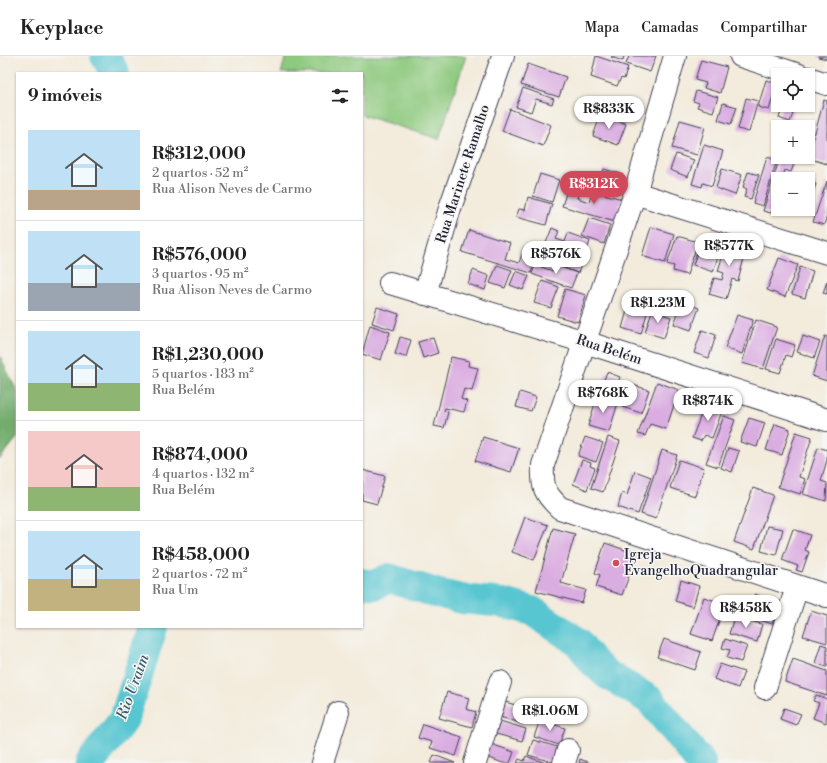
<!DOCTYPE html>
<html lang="pt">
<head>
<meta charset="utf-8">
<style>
  :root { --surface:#fff; --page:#f2f2f2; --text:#222; --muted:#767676; --line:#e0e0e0; --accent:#d1495b }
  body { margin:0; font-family:"Libre Bodoni",serif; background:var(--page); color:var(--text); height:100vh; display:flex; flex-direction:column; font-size:15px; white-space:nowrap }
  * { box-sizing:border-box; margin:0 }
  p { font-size:13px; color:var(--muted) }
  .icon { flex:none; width:22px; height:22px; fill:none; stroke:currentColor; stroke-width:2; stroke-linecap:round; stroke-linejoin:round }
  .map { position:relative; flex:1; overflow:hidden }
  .details { position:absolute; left:16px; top:16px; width:347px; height:556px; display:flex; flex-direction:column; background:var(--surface); border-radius:0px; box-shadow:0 1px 3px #0004 }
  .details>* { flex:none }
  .fabs { position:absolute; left:771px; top:12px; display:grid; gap:8px }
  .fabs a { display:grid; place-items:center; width:44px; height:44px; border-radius:0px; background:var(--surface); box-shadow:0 1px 3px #0004; font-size:20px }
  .price { position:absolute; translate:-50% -34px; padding:0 9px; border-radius:14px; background:#fff; color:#222; font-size:13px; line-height:26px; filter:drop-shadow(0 1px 2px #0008) }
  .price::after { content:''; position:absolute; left:50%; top:24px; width:12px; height:9px; margin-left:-6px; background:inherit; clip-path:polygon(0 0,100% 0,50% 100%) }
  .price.selected { background:var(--accent); color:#fff }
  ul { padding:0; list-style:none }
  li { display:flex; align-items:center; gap:12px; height:100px; padding:0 12px }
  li+li { border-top:1px solid var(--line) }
  li span { display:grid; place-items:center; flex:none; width:112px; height:80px; border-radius:0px; color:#555 }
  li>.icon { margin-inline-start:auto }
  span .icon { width:48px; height:48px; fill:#fffc; stroke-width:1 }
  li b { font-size:17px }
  h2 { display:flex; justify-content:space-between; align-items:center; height:48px; padding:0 12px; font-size:17px }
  header { display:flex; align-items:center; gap:24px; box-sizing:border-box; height:56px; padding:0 20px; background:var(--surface); border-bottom:1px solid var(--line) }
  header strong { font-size:19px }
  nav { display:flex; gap:22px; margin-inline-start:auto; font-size:14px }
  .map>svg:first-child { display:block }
  .green { fill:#8dc97e; stroke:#58765c }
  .forest { fill:#72ad6d; stroke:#4a6854 }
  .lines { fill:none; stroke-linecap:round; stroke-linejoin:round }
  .river { stroke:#59c6d1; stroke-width:30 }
  .building { fill:#daade1 }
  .minor-casing { stroke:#414053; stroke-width:24 }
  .minor { stroke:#fff; stroke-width:22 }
  .poi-dot { fill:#d1495b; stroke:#f6f6f2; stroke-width:1.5 }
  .labels { text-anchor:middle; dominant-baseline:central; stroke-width:3; stroke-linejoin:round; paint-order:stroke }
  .street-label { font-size:14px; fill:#22223b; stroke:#f6f6f2 }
  .poi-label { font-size:14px; fill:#22223b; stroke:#f6f6f2; text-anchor:start }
  .water-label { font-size:15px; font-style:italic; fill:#355b70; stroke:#f6f6f2 }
</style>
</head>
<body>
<header>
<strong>Keyplace</strong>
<nav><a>Mapa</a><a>Camadas</a><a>Compartilhar</a></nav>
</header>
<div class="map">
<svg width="827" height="707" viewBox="0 0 827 707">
  <rect width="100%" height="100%" fill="#f6f6f2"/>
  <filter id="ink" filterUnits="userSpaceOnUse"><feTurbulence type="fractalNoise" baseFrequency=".025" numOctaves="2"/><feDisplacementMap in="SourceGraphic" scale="8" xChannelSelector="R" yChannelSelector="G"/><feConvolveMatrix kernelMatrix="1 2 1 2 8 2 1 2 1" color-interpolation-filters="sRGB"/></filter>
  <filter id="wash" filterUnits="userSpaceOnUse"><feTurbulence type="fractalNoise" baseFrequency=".012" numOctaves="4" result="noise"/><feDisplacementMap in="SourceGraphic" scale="16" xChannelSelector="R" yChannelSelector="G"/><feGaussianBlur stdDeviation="0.9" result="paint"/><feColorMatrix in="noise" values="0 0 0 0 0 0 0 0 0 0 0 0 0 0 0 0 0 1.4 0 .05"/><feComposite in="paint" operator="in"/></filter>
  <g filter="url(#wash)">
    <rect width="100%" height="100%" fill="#f3ebdb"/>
    <path class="green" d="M286 0H466L439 83 362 59V17H281Z"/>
    <path class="forest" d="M0 300 17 335V382L0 403Z"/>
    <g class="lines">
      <path class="river" d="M105 0 115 17
        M362 527 375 529 389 522 436 537 462 543 504 547 532 555 578 586 593 606 606 618 650 644 701 707
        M90 707 124 663 153 571"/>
    </g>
    <g id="blocks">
      <path class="building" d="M596 0 628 11 624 23 621 22 617 30 591 21Z
        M612 0H624L623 5 611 1Z
        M629 0H656L650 16 626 8Z
        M818 0H827V3L818 1Z
        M701 4 727 11 720 37 704 32 706 27 695 24Z
        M528 8 566 21 559 41 521 29Z
        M766 24 777 27 769 54 758 51Z
        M523 32 554 43 552 48 536 43 531 56 516 51Z
        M696 35 718 41 713 56 697 51 699 47 693 45Z
        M746 42 758 45 749 76 738 73Z
        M824 44 827 45V108L808 102Z
        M723 47 737 51 731 68 718 64Z
        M783 49H796L790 66 779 62Z
        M510 53 551 69 543 90 502 75Z
        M601 58 626 68 618 89 593 80Z
        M680 64 705 71 697 99 672 92Z
        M808 74 813 75 808 91Z
        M704 89 723 95 712 130 703 127 702 131 692 128Z
        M676 98 694 104 688 121 670 114Z
        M767 101 777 104 763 150 753 147Z
        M780 101 795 105 791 116 785 114 782 123H778V136L771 157 763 155Z
        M604 113 623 119 617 137 598 130Z
        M722 113 742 119 735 139 716 132Z
        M748 116 759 119 751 143 744 141 747 133 743 131Z
        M540 118 559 124 552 146 533 140Z
        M808 125 816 128 808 151Z
        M827 125V160L824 169 813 166Z
        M568 131 579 135 577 142 589 146 593 135 622 143 615 166 562 150Z
        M528 141 552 148 546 169 516 161 519 153 525 154Z
        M589 162 610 169 604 188 582 180Z
        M651 171 674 178 665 207 642 200Z
        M552 172 559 175 556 183 565 186 568 177 590 185 585 200 546 187Z
        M469 174 510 187 505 203 519 207 524 191 538 195 531 217 462 196Z
        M677 180 698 186 687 219 673 215 674 210 667 208Z
        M702 182 722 188 713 216 693 209Z
        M728 182 748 187 738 225 732 223 726 243 709 238 714 222 722 224 724 217 718 215Z
        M543 189 548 191 546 197 557 202 560 193 584 201 578 217 538 202Z
        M779 202 798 209 785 241 767 234Z
        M537 205 542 207 541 211 553 215 555 209 577 217 571 232 532 218Z
        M497 209 512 214 505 232 490 227Z
        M800 211 813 215 805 242 792 238Z
        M473 214 489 220 485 234 468 228Z
        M516 215 529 220 523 234 510 229Z
        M542 225 559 231 551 252 534 247Z
        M827 225V238L823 237Z
        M565 233 586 239 578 266 557 260Z
        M682 246 699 252 691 274 674 268Z
        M629 248 648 254 641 278 622 272Z
        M377 251 399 258 394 274 372 267Z
        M652 255 671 261 664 282 645 276Z
        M737 259 753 264 742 298 725 292Z
        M756 264 777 271 763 313 742 307Z
        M370 269 390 276 381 304 362 298Z
        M702 274 716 279 709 302 694 297Z
        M803 280 820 286 814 302 797 296Z
        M825 280 827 281V325L812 320Z
        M400 281 411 284 406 301 395 298Z
        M433 282 438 297 423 302 418 286Z
        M776 283 795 289 791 301 786 299 780 317 766 313Z
        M451 301 469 305 468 310 478 312 472 335 464 333 461 343 467 345 464 356 445 352 444 355 448 356 444 372 434 370Z
        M607 316 620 321 613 340 600 334Z
        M657 326 679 334 666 373 650 368 645 380 638 378Z
        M630 328 649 334 641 357 622 351Z
        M520 336 536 341 531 355 516 351Z
        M597 341 618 347 609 376 588 370Z
        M706 346 723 353 712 382 704 379 701 385 692 382Z
        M724 360 735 364 718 411 706 407Z
        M749 362 765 367 757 391 740 386Z
        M775 368 790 373 782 399 766 394Z
        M796 376 812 381 799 421 805 423 800 438 778 431Z
        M483 381 519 392 511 416 475 405Z
        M585 381 603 387 596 406 578 400Z
        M608 381 620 385 603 436 591 432Z
        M818 391 827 394V404L821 425 827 427 826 445 803 438Z
        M728 392 739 395 732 416 721 412Z
        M662 394 677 399 656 463 641 458Z
        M582 404 591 407 590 410 595 412 587 434 573 428Z
        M679 404 704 412 695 440 670 432Z
        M362 414 385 420 377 448 362 444Z
        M635 415 651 421 638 458 618 451 622 437 627 439Z
        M753 432 773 439 754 493 734 486Z
        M525 461 548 469 534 504 512 496Z
        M767 470 783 473 776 499 761 495Z
        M553 472 575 478 561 527 586 534 582 547 536 535Z
        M793 473 810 479 805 494 809 496 802 516 796 514 798 510 782 504Z
        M605 487 637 498 622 539 596 531 600 519 595 517Z
        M681 524 699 530 693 551 675 545Z
        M755 538 768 543 764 553 776 557 772 568 747 559Z
        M704 541 725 548 712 585 691 578Z
        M811 555 827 560V587L803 580Z
        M734 561 762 568 757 586 729 578Z
        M664 583 701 596 695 614 657 601Z
        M725 583 747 590 741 606 727 602 730 594 722 592Z
        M821 588 827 590V611L815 607Z
        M793 603 827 615V640L785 626Z
        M720 608 744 616 738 632 714 623Z
        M447 636 469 642 466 653 476 656 472 671 439 662Z
        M816 639 827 643 826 667 813 662 819 647 813 645Z
        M502 645 529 653 524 668 497 660Z
        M784 652 801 658 796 669 780 663Z
        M540 664 565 672 559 689 534 681Z
        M500 665 526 673 522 685 496 678Z
        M423 668 462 681 456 700 430 692 432 686 418 682Z
        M533 684 561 692 556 707 528 699Z
        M488 687 514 696 510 707H503L484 700Z
        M434 699 455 707H431Z
        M526 700 545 707H517L519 703 524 705Z
        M580 703 590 707H579Z"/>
    </g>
  </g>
  <g filter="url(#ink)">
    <use href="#blocks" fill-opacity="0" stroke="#414053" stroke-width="1"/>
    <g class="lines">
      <g class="minor-casing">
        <path id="minor" d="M675 0 635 137 543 409C542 431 544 437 560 452L827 540
          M741 0 799 19
          M808 22 827 28
          M635 137 827 197
          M390 227 585 286 827 364
          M425 238 450 152 503 0
          M765 632 797 531
          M322 707 338 656
          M475 707 500 626
          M564 707 568 694"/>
      </g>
      <use href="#minor" class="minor"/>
    </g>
  </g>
  <circle class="poi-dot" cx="616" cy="507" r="4"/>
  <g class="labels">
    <g class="street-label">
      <text transform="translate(463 118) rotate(-72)">Rua Marinete Ramalho</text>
      <text transform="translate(609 294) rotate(18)">Rua Belém</text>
    </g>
    <g class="poi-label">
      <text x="624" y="499">Igreja<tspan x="624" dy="16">EvangelhoQuadrangular</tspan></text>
    </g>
    <g class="water-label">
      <text transform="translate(133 631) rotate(-70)">Rio Uraim</text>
    </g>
  </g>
</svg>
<div class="fabs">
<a><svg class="icon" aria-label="locate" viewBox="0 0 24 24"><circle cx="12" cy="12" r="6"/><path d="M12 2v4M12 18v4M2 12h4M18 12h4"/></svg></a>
<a>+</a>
<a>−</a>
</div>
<b class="price" style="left:609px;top:74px">R$833K</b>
<b class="price selected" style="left:594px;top:149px">R$312K</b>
<b class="price" style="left:729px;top:211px">R$577K</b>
<b class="price" style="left:556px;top:219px">R$576K</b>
<b class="price" style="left:658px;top:268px">R$1.23M</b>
<b class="price" style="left:603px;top:358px">R$768K</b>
<b class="price" style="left:708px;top:366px">R$874K</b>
<b class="price" style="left:746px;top:573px">R$458K</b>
<b class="price" style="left:550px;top:676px">R$1.06M</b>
<section class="details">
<h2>9 imóveis<svg class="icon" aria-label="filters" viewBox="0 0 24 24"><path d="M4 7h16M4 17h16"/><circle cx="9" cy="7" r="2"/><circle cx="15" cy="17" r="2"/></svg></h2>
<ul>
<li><span style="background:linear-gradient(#bfe0f5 75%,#b9a48a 0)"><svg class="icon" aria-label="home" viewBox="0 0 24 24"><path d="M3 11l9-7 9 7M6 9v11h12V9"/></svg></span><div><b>R$312,000</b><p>2 quartos · 52 m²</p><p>Rua Alison Neves de Carmo</p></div></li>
<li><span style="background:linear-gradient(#bfe0f5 65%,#9aa5b1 0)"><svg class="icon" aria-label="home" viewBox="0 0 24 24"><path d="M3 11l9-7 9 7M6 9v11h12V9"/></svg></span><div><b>R$576,000</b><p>3 quartos · 95 m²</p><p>Rua Alison Neves de Carmo</p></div></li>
<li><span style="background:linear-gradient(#bfe0f5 65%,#8fb573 0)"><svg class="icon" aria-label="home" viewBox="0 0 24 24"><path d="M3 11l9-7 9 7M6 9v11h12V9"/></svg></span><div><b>R$1,230,000</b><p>5 quartos · 183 m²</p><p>Rua Belém</p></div></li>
<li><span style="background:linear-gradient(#f6c9c9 70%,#8fb573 0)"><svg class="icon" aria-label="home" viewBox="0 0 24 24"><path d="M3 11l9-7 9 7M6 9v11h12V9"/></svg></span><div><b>R$874,000</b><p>4 quartos · 132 m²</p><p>Rua Belém</p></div></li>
<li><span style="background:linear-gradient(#bfe0f5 60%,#c2b280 0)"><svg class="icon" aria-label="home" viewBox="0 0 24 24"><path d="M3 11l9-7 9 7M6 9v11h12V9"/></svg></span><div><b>R$458,000</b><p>2 quartos · 72 m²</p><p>Rua Um</p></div></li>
</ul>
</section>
</div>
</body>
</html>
